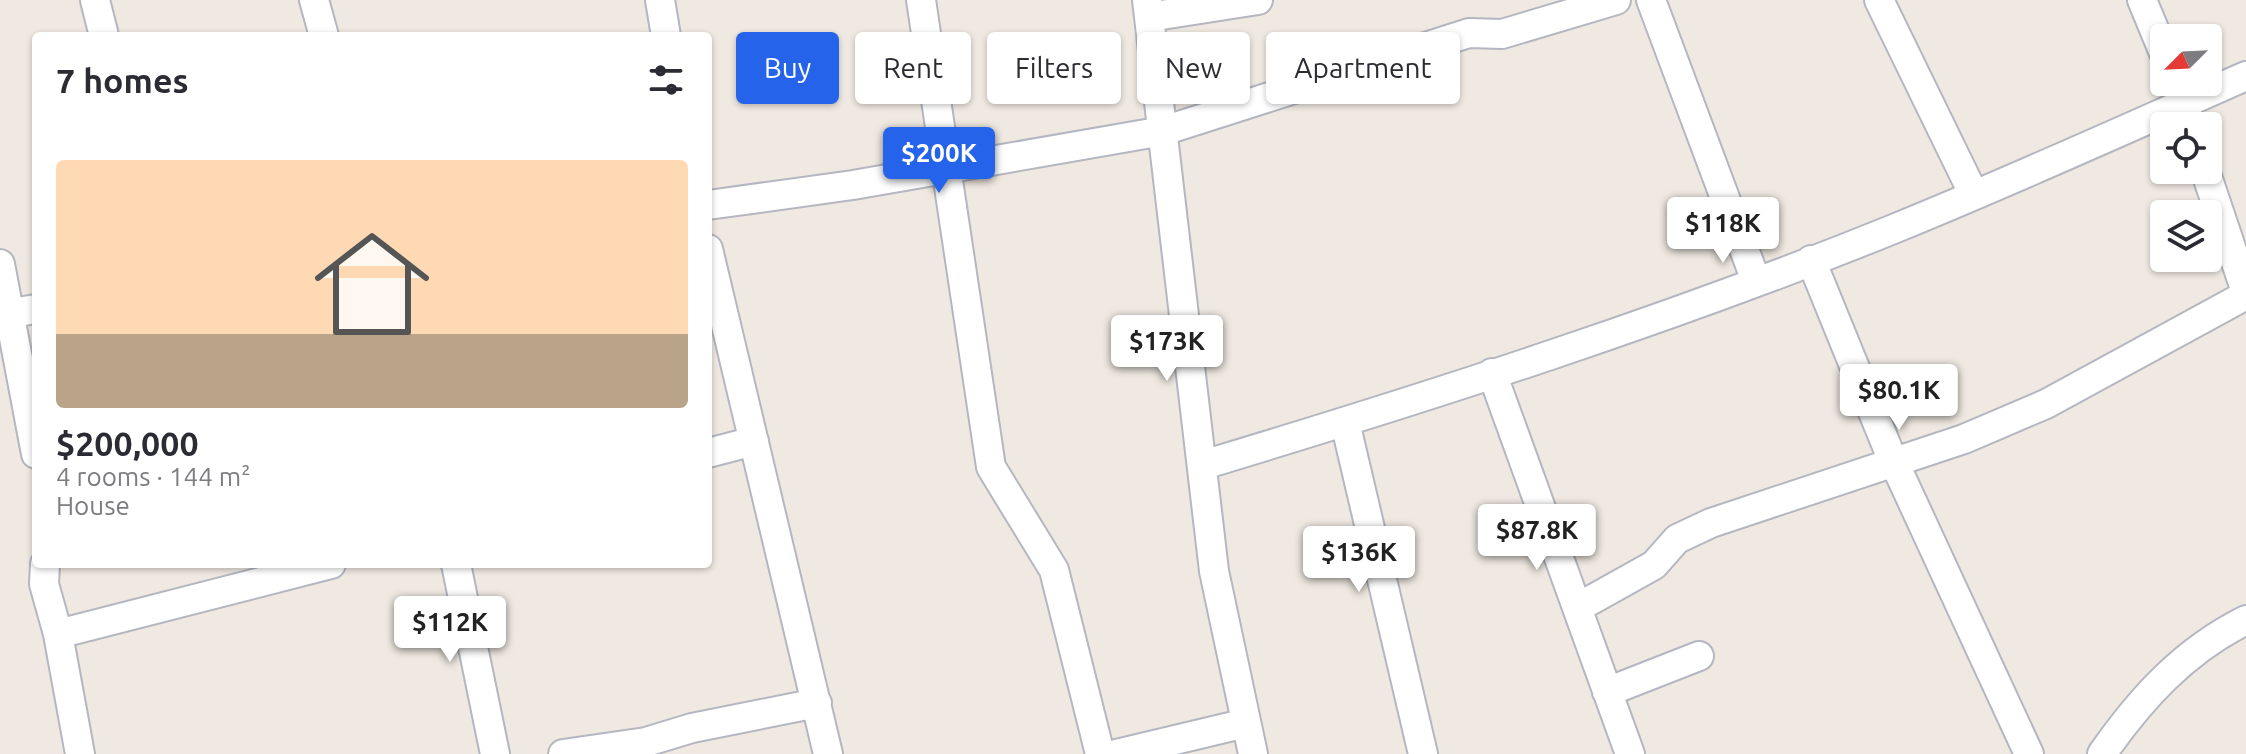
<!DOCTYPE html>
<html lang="en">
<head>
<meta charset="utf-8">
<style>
  :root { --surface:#fff; --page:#f7f7f7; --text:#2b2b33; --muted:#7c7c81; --accent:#2563eb }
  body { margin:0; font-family:Ubuntu,sans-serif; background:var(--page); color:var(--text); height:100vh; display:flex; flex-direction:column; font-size:30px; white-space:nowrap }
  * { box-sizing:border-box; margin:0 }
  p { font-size:26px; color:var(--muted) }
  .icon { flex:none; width:44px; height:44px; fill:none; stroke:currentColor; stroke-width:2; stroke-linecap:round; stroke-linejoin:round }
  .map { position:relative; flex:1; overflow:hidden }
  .drawer { position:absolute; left:32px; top:32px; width:680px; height:536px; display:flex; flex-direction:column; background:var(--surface); border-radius:8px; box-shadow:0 2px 6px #0004 }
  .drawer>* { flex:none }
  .hud { position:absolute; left:736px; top:32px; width:760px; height:72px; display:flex; gap:16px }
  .needle { width:52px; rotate:246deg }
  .controls { position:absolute; left:2150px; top:24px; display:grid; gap:16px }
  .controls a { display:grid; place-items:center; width:72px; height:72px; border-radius:8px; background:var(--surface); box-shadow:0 2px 6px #0004; font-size:40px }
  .price { position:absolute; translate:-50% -68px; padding:0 18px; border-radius:8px; background:#fff; color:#222; font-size:26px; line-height:52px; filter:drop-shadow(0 2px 4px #0008) }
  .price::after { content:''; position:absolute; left:50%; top:48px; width:24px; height:18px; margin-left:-12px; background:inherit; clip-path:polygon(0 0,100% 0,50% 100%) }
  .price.on { background:var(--accent); color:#fff }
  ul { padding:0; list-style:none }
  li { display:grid; align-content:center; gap:16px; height:424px; padding:0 24px }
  li span { display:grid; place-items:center; height:248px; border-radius:8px; color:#555 }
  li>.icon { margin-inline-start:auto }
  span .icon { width:144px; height:144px; fill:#fffc; stroke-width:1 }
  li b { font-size:34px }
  h2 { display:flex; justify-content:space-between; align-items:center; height:96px; padding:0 24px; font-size:34px }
  .chip { padding:0 28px; border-radius:8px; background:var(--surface); box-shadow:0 2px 6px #0004; font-size:28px; line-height:72px }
  .chip.on { background:var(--accent); color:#fff }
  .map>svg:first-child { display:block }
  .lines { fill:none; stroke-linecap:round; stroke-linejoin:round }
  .minor-casing { stroke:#b4b7c1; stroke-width:32 }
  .minor { stroke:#fff; stroke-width:28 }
</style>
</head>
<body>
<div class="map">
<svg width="2246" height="754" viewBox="0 0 2246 754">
  <rect width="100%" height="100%" fill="#efe9e1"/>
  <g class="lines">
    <g class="minor-casing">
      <path id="minor" d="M95 0 104 36
        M314 0 324 36
        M660 0 666 36
        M921 0 991 467 1054 570 1100 754
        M1147 0 1214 571 1253 754
        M1651 0 1756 281
        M1879 0 1974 195
        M2142 0 2164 53
        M1149 17 1258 0
        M2176 82 2191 126
        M2205 170 2246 292
        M708 205 853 185 1163 131 1469 33 1502 34 1616 0
        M708 249 828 754
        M1811 260 1888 449 2029 754
        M0 264 36 454
        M0 315 36 309
        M1492 373 1630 754
        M1345 422 1423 754
        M708 453 754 441
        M1203 465C1435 395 1672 319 1896 228 2014 180 2130 127 2246 76
        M45 564 44 584 58 634 80 754
        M456 564 495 754
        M1577 608 1654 565 1677 539 1711 523 1964 439 2046 404 2246 295
        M58 634 331 564
        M1607 692 1699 656
        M563 754 646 742 692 728 817 703
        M1116 754 1246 723
        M2102 754C2141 698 2184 651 2246 620"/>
    </g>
    <use href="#minor" class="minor"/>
  </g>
</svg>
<div class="controls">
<a><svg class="needle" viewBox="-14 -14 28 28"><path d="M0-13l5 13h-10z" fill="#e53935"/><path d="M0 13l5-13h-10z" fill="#7c7c81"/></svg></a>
<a><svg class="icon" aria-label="locate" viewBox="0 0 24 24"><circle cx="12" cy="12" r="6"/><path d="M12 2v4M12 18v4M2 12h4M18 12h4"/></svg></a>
<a><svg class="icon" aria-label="layers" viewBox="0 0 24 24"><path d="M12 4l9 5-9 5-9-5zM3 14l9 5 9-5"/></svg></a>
</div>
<b class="price on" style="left:939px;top:195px">$200K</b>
<b class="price" style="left:1723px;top:265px">$118K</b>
<b class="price" style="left:1167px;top:383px">$173K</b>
<b class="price" style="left:1899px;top:432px">$80.1K</b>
<b class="price" style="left:1537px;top:572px">$87.8K</b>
<b class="price" style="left:1359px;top:594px">$136K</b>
<b class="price" style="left:450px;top:664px">$112K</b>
<div class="hud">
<a class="chip on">Buy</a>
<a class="chip">Rent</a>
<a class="chip">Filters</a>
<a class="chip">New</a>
<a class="chip">Apartment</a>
</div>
<section class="drawer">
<h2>7 homes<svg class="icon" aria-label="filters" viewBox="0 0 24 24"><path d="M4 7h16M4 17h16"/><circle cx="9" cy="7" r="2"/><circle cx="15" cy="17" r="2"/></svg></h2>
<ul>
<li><span style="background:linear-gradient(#ffd9b3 70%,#b9a48a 0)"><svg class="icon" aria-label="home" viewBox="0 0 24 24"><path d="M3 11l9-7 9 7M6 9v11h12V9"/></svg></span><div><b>$200,000</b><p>4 rooms · 144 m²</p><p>House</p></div></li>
</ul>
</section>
</div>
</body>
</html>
